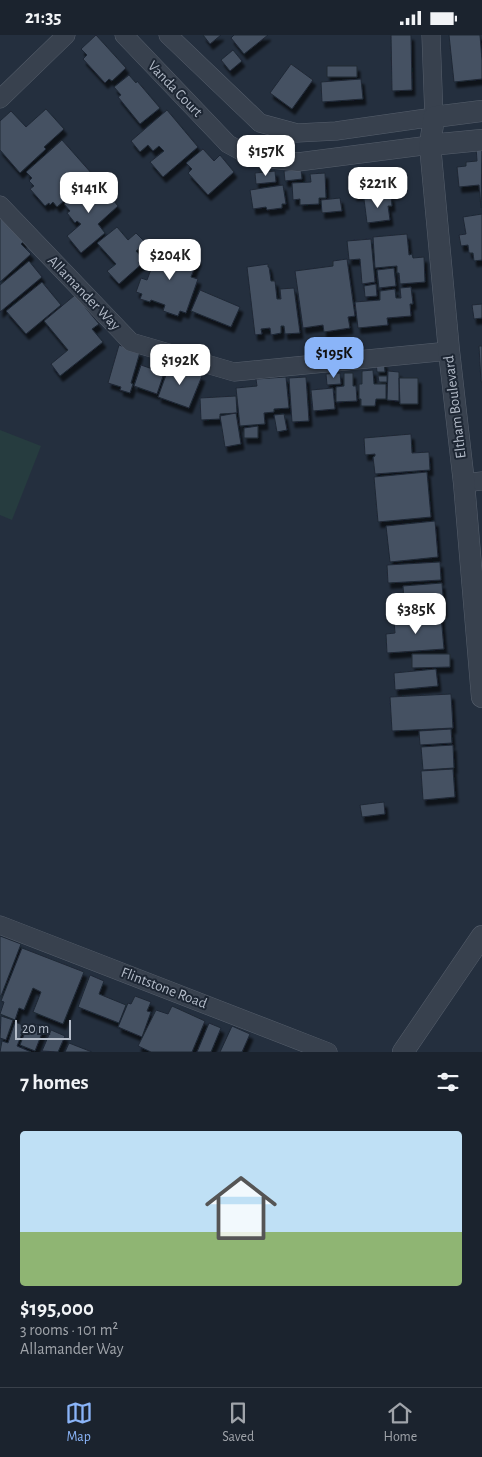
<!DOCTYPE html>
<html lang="en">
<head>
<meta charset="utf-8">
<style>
  :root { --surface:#1b232e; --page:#242b36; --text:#f1f3f6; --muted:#a0a4aa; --line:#39404a; --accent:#8ab4f8 }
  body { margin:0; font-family:"Alegreya Sans",sans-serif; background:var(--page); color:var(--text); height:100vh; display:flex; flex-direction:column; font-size:19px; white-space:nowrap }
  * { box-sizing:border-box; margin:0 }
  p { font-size:16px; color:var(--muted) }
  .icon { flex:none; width:28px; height:28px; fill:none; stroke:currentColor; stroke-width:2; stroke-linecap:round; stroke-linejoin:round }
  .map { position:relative; height:1017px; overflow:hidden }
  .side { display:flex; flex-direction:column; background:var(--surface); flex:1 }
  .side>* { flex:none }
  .scale { position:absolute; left:15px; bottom:12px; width:56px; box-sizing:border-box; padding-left:5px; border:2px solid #b4bcc9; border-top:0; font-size:14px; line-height:18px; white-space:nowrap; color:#b4bcc9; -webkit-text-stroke:4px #1d2633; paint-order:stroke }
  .price { position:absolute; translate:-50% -42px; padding:0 11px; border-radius:10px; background:#fff; color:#222; font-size:16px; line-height:32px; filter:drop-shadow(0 1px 2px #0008) }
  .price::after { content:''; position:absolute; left:50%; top:30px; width:15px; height:11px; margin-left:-8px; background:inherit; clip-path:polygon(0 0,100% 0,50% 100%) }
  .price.active { background:var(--accent); color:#111 }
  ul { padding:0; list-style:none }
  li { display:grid; align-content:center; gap:10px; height:265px; padding:0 20px }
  li span { display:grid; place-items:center; height:155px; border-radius:5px; color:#555 }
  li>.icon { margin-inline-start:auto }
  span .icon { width:90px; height:90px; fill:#fffc; stroke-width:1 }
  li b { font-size:21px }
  h2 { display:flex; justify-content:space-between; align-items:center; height:60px; padding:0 20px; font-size:21px }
  .status { display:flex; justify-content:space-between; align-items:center; height:35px; padding:0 25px; background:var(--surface); direction:ltr }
  .status svg { height:14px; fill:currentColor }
  .menu { display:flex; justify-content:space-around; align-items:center; height:70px; border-top:1px solid var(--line); background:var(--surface); font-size:14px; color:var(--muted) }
  .menu a { display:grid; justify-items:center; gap:2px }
  .menu .active { color:var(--accent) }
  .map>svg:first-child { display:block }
  .green { fill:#263c3f }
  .building { fill:#455162; stroke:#1f2835; filter:url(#shadow) }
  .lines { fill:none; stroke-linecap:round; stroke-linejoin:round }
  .minor-casing { stroke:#565f6c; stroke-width:19 }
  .tertiary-casing { stroke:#565f6c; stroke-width:22 }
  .minor { stroke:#38414e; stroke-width:18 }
  .tertiary { stroke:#38414e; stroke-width:21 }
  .labels { text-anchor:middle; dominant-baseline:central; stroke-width:4; stroke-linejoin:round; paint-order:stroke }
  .street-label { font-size:15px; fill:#b4bcc9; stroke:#1d2633 }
</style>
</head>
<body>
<div class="status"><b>21:35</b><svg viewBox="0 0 49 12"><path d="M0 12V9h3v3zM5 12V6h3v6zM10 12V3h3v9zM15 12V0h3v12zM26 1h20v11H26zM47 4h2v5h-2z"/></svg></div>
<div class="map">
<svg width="482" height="1017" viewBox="0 0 482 1017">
  <defs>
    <filter id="shadow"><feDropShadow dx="3" dy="5.5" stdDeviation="1" flood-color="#0009"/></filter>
  </defs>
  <rect width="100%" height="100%" fill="#242f3e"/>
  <path class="green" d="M0 395 41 411 12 485 0 480Z"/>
  <path class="building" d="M96 0 126 33 112 46 109 44 105 48 83 24 87 20 81 14Z
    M203 0H221L210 9Z
    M234 0H268L244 19 231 3Z
    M391 0H411L412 55 392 56Z
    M449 0H480L482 25V44L454 47Z
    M233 15 242 26 230 36 221 25Z
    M291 29 313 45 292 74 270 58Z
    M327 31H357V42H327Z
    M129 40 136 48 137 46 160 73 140 89 118 62 121 60 114 52Z
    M361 44 363 64 322 67 321 47Z
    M46 74 64 94 44 112 46 114 20 138 0 115V86L11 76 26 92Z
    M167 75 198 112 163 142 150 127 164 116 159 111 153 116 148 110 140 117 131 106Z
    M62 105 93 140 57 172 53 167 50 170 49 168 45 171 30 154 34 151 29 146 32 143 26 137Z
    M476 111H482L481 173 479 150 459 152 457 132 466 131V127L477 126Z
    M203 114 214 126 220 120 234 137 208 160 188 138 192 134 186 128Z
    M365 132 366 136 394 133 397 158 362 162V159L354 160 351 134Z
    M301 134 302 144 285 146 284 136Z
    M275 136 276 147 256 149 255 138Z
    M325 138 326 163H319V169L300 170V164L293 165 292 148 311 147 310 139Z
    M95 143 118 171 98 189 105 198 81 218 67 201 81 189 77 186 75 188 67 178 70 176 64 169Z
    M283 150 286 169H282V173L267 175 266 172 253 174 250 155Z
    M391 161 392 171H388L390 185 367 188 364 164Z
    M340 163 342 176 322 178 321 165Z
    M482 179V225L474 226 473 218H469L468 210 461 211 459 200 466 199 463 182Z
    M0 181 24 206 21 209 31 219 0 247Z
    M117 192 128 205 136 198 146 208 136 216 145 226 119 249 107 236 116 229 97 208Z
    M407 199 409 220 412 219 413 223 424 222 425 247 400 249 399 238H397V231L375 233 373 202Z
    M371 204 375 247 362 249 360 224 349 225 347 206Z
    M160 210 198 224 191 242 198 244 186 278 180 276 178 281 163 276 165 270 151 265 150 267 140 264 142 259 136 257 141 243 147 245Z
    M347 224 355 281 348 282 350 293 324 297 323 290 303 293 295 236 333 231V226Z
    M29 226 42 242 0 277V250Z
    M268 229V232H269L271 246H275L277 264H281L280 254 294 253 300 298 285 299 284 291H281V298L271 300 270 293 261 294 262 299 255 300 247 232Z
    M394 233 396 251 379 253 377 235Z
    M42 247 61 270 26 299 6 276Z
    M376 249 377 261 365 262 364 251Z
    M411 252 413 269H410L411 281 387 283 388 290 358 293 355 267 380 265V256L395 254 396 263H401L400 253Z
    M200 255 240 272 231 292 191 276Z
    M75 260 99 289 92 294 103 307 60 341 51 329 68 315 44 286Z
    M482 269V283L474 284 472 270Z
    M119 310 140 317 131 348 133 349 130 358 120 355 121 352 108 348Z
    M479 311H482V347H481Z
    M376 327H384L385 337H377Z
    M170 329 202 341 189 373 158 362Z
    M141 330 164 338 157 359 134 351Z
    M373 335 374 349H386V364H376L375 371H361V364H359V349H362V336Z
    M388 336 399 337V366L387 365Z
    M340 338 341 349 327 350 326 339Z
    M344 338H353V351H356L357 366 336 367V352L344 351Z
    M378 341H387V347H379Z
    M286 342 289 373 274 374V377L264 378 265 389 240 391 236 353 257 351 256 344Z
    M306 342 309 386 292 387 289 343Z
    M399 343H418V369H400Z
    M333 353 335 374 313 376 311 355Z
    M236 361 237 378 220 379V384L201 385 200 363Z
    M236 378 241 409 225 412 220 381Z
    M284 379 287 395 277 397 274 380Z
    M258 391V403H244V393Z
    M411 399 412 418 429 417 430 435 375 439 373 422 375 421V419L365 420 364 403Z
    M427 437 431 482 378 487 374 442Z
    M435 486 438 522 390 527 386 491Z
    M440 527 441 545 388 548 387 530Z
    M442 548 444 577 405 580 403 551Z
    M441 581 444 614 387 618 386 599 395 598 394 585Z
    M412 619H450V632L412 633Z
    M436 634 438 651 395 655 394 638Z
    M451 659 453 693 392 696 390 662Z
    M451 694 452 708 420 710 419 696Z
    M453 710 454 733 423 735 421 712Z
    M453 734 455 762 423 765 421 736Z
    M384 767 385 779 362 782 360 770Z
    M0 901 21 909 1 961H0Z
    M22 913 84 937 63 989 33 977 41 957 33 953 24 975 19 973 15 985 0 979 4 967 1 966Z
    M90 940 104 946 99 959 126 970 119 988 78 972Z
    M135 961 151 967 147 976 151 977 142 1002 118 992 128 968 131 969Z
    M172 971 205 986 192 1017H151L138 1011 156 975 168 979Z
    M1 981 13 985 6 1005 0 1003V1004Z
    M15 987 25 991 17 1011 31 1017H0L2 1006 8 1008Z
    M32 988 44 993 35 1016 20 1010 27 992 30 993Z
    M209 988 221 993 211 1017H197Z
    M232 991 250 999 242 1017H220Z
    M51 995 65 1001 58 1017 42 1016Z
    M69 1008 92 1017H65Z"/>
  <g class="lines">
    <g class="minor-casing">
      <path id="minor" d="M124 0 228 109 252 122 298 127 430 110
        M168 0 260 88 297 98 336 96 434 82 431 0
        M0 64 66 0
        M0 170 131 307 234 337 449 316
        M464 448 482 446
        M0 890 328 1017"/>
    </g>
    <g class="tertiary-casing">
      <path id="tertiary" d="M482 76 434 82 430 110 449 316 464 448 482 662
        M430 110 482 105
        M403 1017 482 901"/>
    </g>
    <use href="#minor" class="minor"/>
    <use href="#tertiary" class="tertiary"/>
  </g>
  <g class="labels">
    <g class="street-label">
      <text transform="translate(175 54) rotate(46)">Vanda Court</text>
      <text transform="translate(84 258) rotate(46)">Allamander Way</text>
      <text transform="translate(455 372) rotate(-97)">Eltham Boulevard</text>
      <text transform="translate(164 953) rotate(21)">Flintstone Road</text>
    </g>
  </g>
</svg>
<div class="scale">20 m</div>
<b class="price" style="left:266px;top:142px">$157K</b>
<b class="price" style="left:378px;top:174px">$221K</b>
<b class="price" style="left:89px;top:179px">$141K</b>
<b class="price" style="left:170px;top:246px">$204K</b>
<b class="price active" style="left:334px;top:344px">$195K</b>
<b class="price" style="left:180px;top:351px">$192K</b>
<b class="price" style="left:416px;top:600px">$385K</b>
</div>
<section class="side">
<h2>7 homes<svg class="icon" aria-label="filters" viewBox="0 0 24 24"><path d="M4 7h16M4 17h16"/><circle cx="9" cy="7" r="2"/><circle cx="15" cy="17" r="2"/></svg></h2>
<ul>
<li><span style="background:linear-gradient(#bfe0f5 65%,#8fb573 0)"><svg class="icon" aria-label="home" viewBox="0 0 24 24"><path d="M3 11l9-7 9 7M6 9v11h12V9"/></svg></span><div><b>$195,000</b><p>3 rooms · 101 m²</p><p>Allamander Way</p></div></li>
</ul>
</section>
<nav class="menu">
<a class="active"><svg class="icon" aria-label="map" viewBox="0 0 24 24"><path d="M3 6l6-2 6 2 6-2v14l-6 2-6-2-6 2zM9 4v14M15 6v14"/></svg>Map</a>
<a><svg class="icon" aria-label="saved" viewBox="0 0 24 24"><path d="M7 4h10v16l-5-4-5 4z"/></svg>Saved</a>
<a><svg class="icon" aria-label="home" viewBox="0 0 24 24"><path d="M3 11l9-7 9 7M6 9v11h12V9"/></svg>Home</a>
</nav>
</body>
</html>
